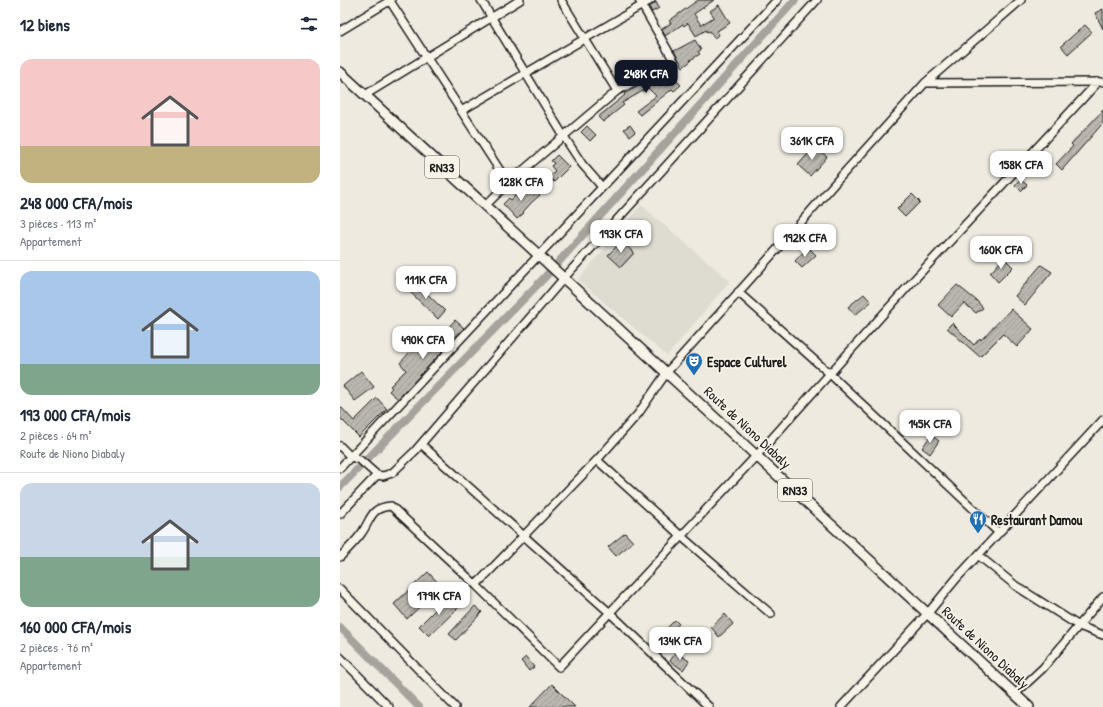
<!DOCTYPE html>
<html lang="fr">
<head>
<meta charset="utf-8">
<style>
  :root { --surface:#fff; --page:#f2f2f3; --text:#1f2937; --muted:#747a83; --line:#e0e1e3; --accent:#111827 }
  body { margin:0; font-family:"Patrick Hand",sans-serif; background:var(--page); color:var(--text); height:100vh; display:flex; flex-direction:column; font-size:15px; white-space:nowrap }
  * { box-sizing:border-box; margin:0 }
  p { font-size:13px; color:var(--muted) }
  .icon { flex:none; width:22px; height:22px; fill:none; stroke:currentColor; stroke-width:2; stroke-linecap:round; stroke-linejoin:round }
  .map { position:relative; flex:1; overflow:hidden }
  .panel { display:flex; flex-direction:column; background:var(--surface); width:340px }
  .panel>* { flex:none }
  .price { position:absolute; translate:-50% -34px; padding:0 9px; border-radius:8px; background:#fff; color:#222; font-size:13px; line-height:26px; filter:drop-shadow(0 1px 2px #0008) }
  .price::after { content:''; position:absolute; left:50%; top:24px; width:12px; height:9px; margin-left:-6px; background:inherit; clip-path:polygon(0 0,100% 0,50% 100%) }
  .price.active { background:var(--accent); color:#fff }
  ul { padding:0; list-style:none }
  li { display:grid; align-content:center; gap:8px; height:212px; padding:0 20px }
  li+li { border-top:1px solid var(--line) }
  li span { display:grid; place-items:center; height:124px; border-radius:12px; color:#555 }
  li>.icon { margin-inline-start:auto }
  span .icon { width:72px; height:72px; fill:#fffc; stroke-width:1 }
  li b { font-size:17px }
  h2 { display:flex; justify-content:space-between; align-items:center; height:48px; padding:0 20px; font-size:17px }
  main { display:flex; flex:1; min-height:0 }
  .map>svg:first-child { display:block }
  .built { fill:#dedbd1 }
  .lines { fill:none; stroke-linecap:round; stroke-linejoin:round }
  .canal { stroke:#a6a39d; stroke-width:8 }
  .building { fill:url(#building-hatch); stroke:#1c1c1c }
  .minor-casing { stroke:#1c1c1c; stroke-width:10 }
  .major-casing { stroke:#1c1c1c; stroke-width:12 }
  .minor { stroke:#f7f3e8; stroke-width:7 }
  .major { stroke:#f7f3e8; stroke-width:9 }
  .labels { text-anchor:middle; dominant-baseline:central; stroke-width:3.5; stroke-linejoin:round; paint-order:stroke }
  .shield { fill:#f7f3e8; stroke:#5e5c59; stroke-width:1 }
  .shield-label { font-size:13px; font-weight:bold; fill:#1c1c1c }
  .poi-label { font-size:14px; font-weight:bold; fill:#1c1c1c; stroke:#f7f3e8; text-anchor:start }
  .street-label { font-size:14px; fill:#1c1c1c; stroke:#f7f3e8 }
</style>
</head>
<body>
<main>
<section class="panel">
<h2>12 biens<svg class="icon" aria-label="filters" viewBox="0 0 24 24"><path d="M4 7h16M4 17h16"/><circle cx="9" cy="7" r="2"/><circle cx="15" cy="17" r="2"/></svg></h2>
<ul>
<li><span style="background:linear-gradient(#f6c9c9 70%,#c2b280 0)"><svg class="icon" aria-label="home" viewBox="0 0 24 24"><path d="M3 11l9-7 9 7M6 9v11h12V9"/></svg></span><div><b>248 000 CFA/mois</b><p>3 pièces · 113 m²</p><p>Appartement</p></div></li>
<li><span style="background:linear-gradient(#a9c7e8 75%,#7fa58c 0)"><svg class="icon" aria-label="home" viewBox="0 0 24 24"><path d="M3 11l9-7 9 7M6 9v11h12V9"/></svg></span><div><b>193 000 CFA/mois</b><p>2 pièces · 64 m²</p><p>Route de Niono Diabaly</p></div></li>
<li><span style="background:linear-gradient(#c9d6e8 60%,#7fa58c 0)"><svg class="icon" aria-label="home" viewBox="0 0 24 24"><path d="M3 11l9-7 9 7M6 9v11h12V9"/></svg></span><div><b>160 000 CFA/mois</b><p>2 pièces · 76 m²</p><p>Appartement</p></div></li>
</ul>
</section>
<div class="map">
<svg width="763" height="707" viewBox="0 0 763 707">
  <defs>
    <pattern id="building-hatch" width="6" height="6" patternUnits="userSpaceOnUse"><rect width="6" height="6" fill="#bab7af"/><path d="M-1 1l2-2M0 6l6-6M5 7l2-2" fill="none" stroke="#9f9d96"/></pattern>
  </defs>
  <rect width="100%" height="100%" fill="#eeeae0"/>
  <filter id="ink" filterUnits="userSpaceOnUse"><feTurbulence type="fractalNoise" baseFrequency=".025" numOctaves="2"/><feDisplacementMap in="SourceGraphic" scale="8" xChannelSelector="R" yChannelSelector="G"/><feConvolveMatrix kernelMatrix="1 2 1 2 8 2 1 2 1" color-interpolation-filters="sRGB"/></filter>
  <g filter="url(#ink)">
    <path class="built" d="M301 205 390 281 327 356 238 280Z"/>
    <g class="lines">
      <path class="canal" d="M0 487 205 277 455 0
        M0 627 79 707"/>
    </g>
    <path class="building" d="M358 0H374L354 14 361 25 374 17 370 11 379 5 390 23 377 31 379 35 374 38 370 31 367 32 366 30 356 36 348 23 344 26 343 24 325 36 322 29 331 23 329 21Z
      M316 2 319 8 312 12 309 7Z
      M763 9V29L755 13Z
      M745 25 752 32 728 54 721 46Z
      M355 40 361 50 358 52 360 54 350 60 351 61 343 67 334 51Z
      M323 72 325 74 326 73 330 77 332 76 341 85 334 91 332 89 300 115 296 111 316 96 308 88 282 103 284 105 263 122 258 117 285 95 284 94Z
      M763 110V123L722 170 716 164 733 146 731 144Z
      M290 125 295 132 290 136 284 129Z
      M247 126 256 135 250 141 241 132Z
      M475 146 487 157 470 176 458 165Z
      M217 155 229 167 214 182 209 177 215 171 211 166 214 163 211 161Z
      M680 179 687 185 681 191 675 185Z
      M182 188 188 193 194 188 200 195 192 202 183 212 184 213 177 219 163 204 169 198 171 200Z
      M572 194 580 202 565 217 557 209Z
      M282 241 294 253 281 267 268 255Z
      M468 247 476 255 462 268 455 261Z
      M664 258 673 267 658 282 650 273Z
      M701 265 712 272 685 305 675 296Z
      M75 282 105 311 98 319 67 289Z
      M617 285 637 301 643 308 636 313 624 303 611 317 598 305Z
      M524 294 531 302 515 315 508 307Z
      M671 309 693 329 677 347 663 334 640 357 607 328 612 323 634 345 640 338 641 340Z
      M115 320 124 328 58 399 49 391 52 388 50 386 66 370 60 363 78 343 86 351Z
      M21 371 34 387 15 401 3 386Z
      M37 398 47 409 19 437 0 418V406L14 421Z
      M591 435 599 441 590 454 582 448Z
      M285 533 293 542 276 556 268 547Z
      M88 572 101 586 67 619 54 604Z
      M108 597 119 607 89 636 79 626Z
      M135 606 142 612 116 640 109 634Z
      M385 614 393 624 379 637 371 627Z
      M335 620 339 624 331 632 327 628Z
      M336 652 349 661 343 670 330 661Z
      M186 657 194 667 189 671 181 661Z
      M212 684 235 707H190Z"/>
    <g class="lines">
      <g class="minor-casing">
        <path id="minor" d="M141 0 223 135 242 164 262 187
          M50 1 168 183 145 206
          M0 31 51 0
          M585 83 761 82
          M277 91 334 61 299 0
          M25 95 180 0
          M121 111 311 0
          M168 183 277 91 221 0
          M398 292 490 374 659 533
          M81 444 270 613 369 707
          M0 446 11 457 20 460 37 475 43 476 52 473 75 451 224 278 477 0
          M257 460 341 536 431 614
          M0 468 437 0
          M0 514 37 475
          M638 555 676 586 739 626 763 635
          M0 557C7 550 15 542 21 534 32 519 29 508 51 506L136 585 219 667 417 455 571 283 758 82
          M136 585 257 460 298 414 327 372 456 228 495 183 585 83 681 0
          M0 589 115 707
          M0 657 49 707
          M675 694 703 668 763 597
          M501 707 588 613 616 579 763 420"/>
      </g>
      <g class="major-casing">
        <path id="major" d="M0 72C230 284 461 494 689 707"/>
      </g>
      <use href="#minor" class="minor"/>
      <use href="#major" class="major"/>
    </g>
  </g>
  <defs>
    <g id="theatre-pin" transform="scale(0.9)"><path d="M0 17L-7.5 6A9.5 9.5 0 1 1 7.5 6Z" fill="#1f6fb2" stroke="#f7f3e8"/><path d="M-5-5.5Q0-4 5-5.5V0Q5 5 0 6Q-5 5-5 0ZM-3.3-2.5H-1v1.5H-3.3ZM1-2.5H3.3v1.5H1ZM-2.8 1Q0 5.5 2.8 1Z" fill="#fff"/></g>
    <g id="restaurant-pin" transform="scale(0.9)"><path d="M0 17L-7.5 6A9.5 9.5 0 1 1 7.5 6Z" fill="#1f6fb2" stroke="#f7f3e8"/><path d="M-5-6h1v4h1v-4h1v4h1v-4h1v5L-1.5 .5V6h-2V.5L-5-1ZM5-6V6H3V1.5H1.5Q1.5-4 5-6Z" fill="#fff"/></g>
  </defs>
  <g fill-rule="evenodd">
    <use href="#theatre-pin" x="354" y="361"/>
    <use href="#restaurant-pin" x="638" y="519"/>
  </g>
  <g class="labels">
    <g class="shield">
      <rect x="85" y="156" width="34" height="22" rx="3"/>
      <rect x="438" y="479" width="34" height="22" rx="3"/>
    </g>
    <g class="shield-label">
      <text x="102" y="167">RN33</text>
      <text x="455" y="490">RN33</text>
    </g>
    <g class="poi-label">
      <text x="367" y="361">Espace Culturel</text>
      <text x="651" y="519">Restaurant Damou</text>
    </g>
    <g class="street-label">
      <text transform="translate(408 427) rotate(43)">Route de Niono Diabaly</text>
      <text transform="translate(646 647) rotate(43)">Route de Niono Diabaly</text>
    </g>
  </g>
</svg>
<b class="price active" style="left:306px;top:94px">248K CFA</b>
<b class="price" style="left:472px;top:161px">361K CFA</b>
<b class="price" style="left:681px;top:185px">158K CFA</b>
<b class="price" style="left:181px;top:202px">128K CFA</b>
<b class="price" style="left:281px;top:254px">193K CFA</b>
<b class="price" style="left:465px;top:258px">192K CFA</b>
<b class="price" style="left:661px;top:270px">160K CFA</b>
<b class="price" style="left:86px;top:300px">111K CFA</b>
<b class="price" style="left:83px;top:360px">490K CFA</b>
<b class="price" style="left:590px;top:444px">145K CFA</b>
<b class="price" style="left:99px;top:616px">179K CFA</b>
<b class="price" style="left:340px;top:661px">134K CFA</b>
</div>
</main>
</body>
</html>
